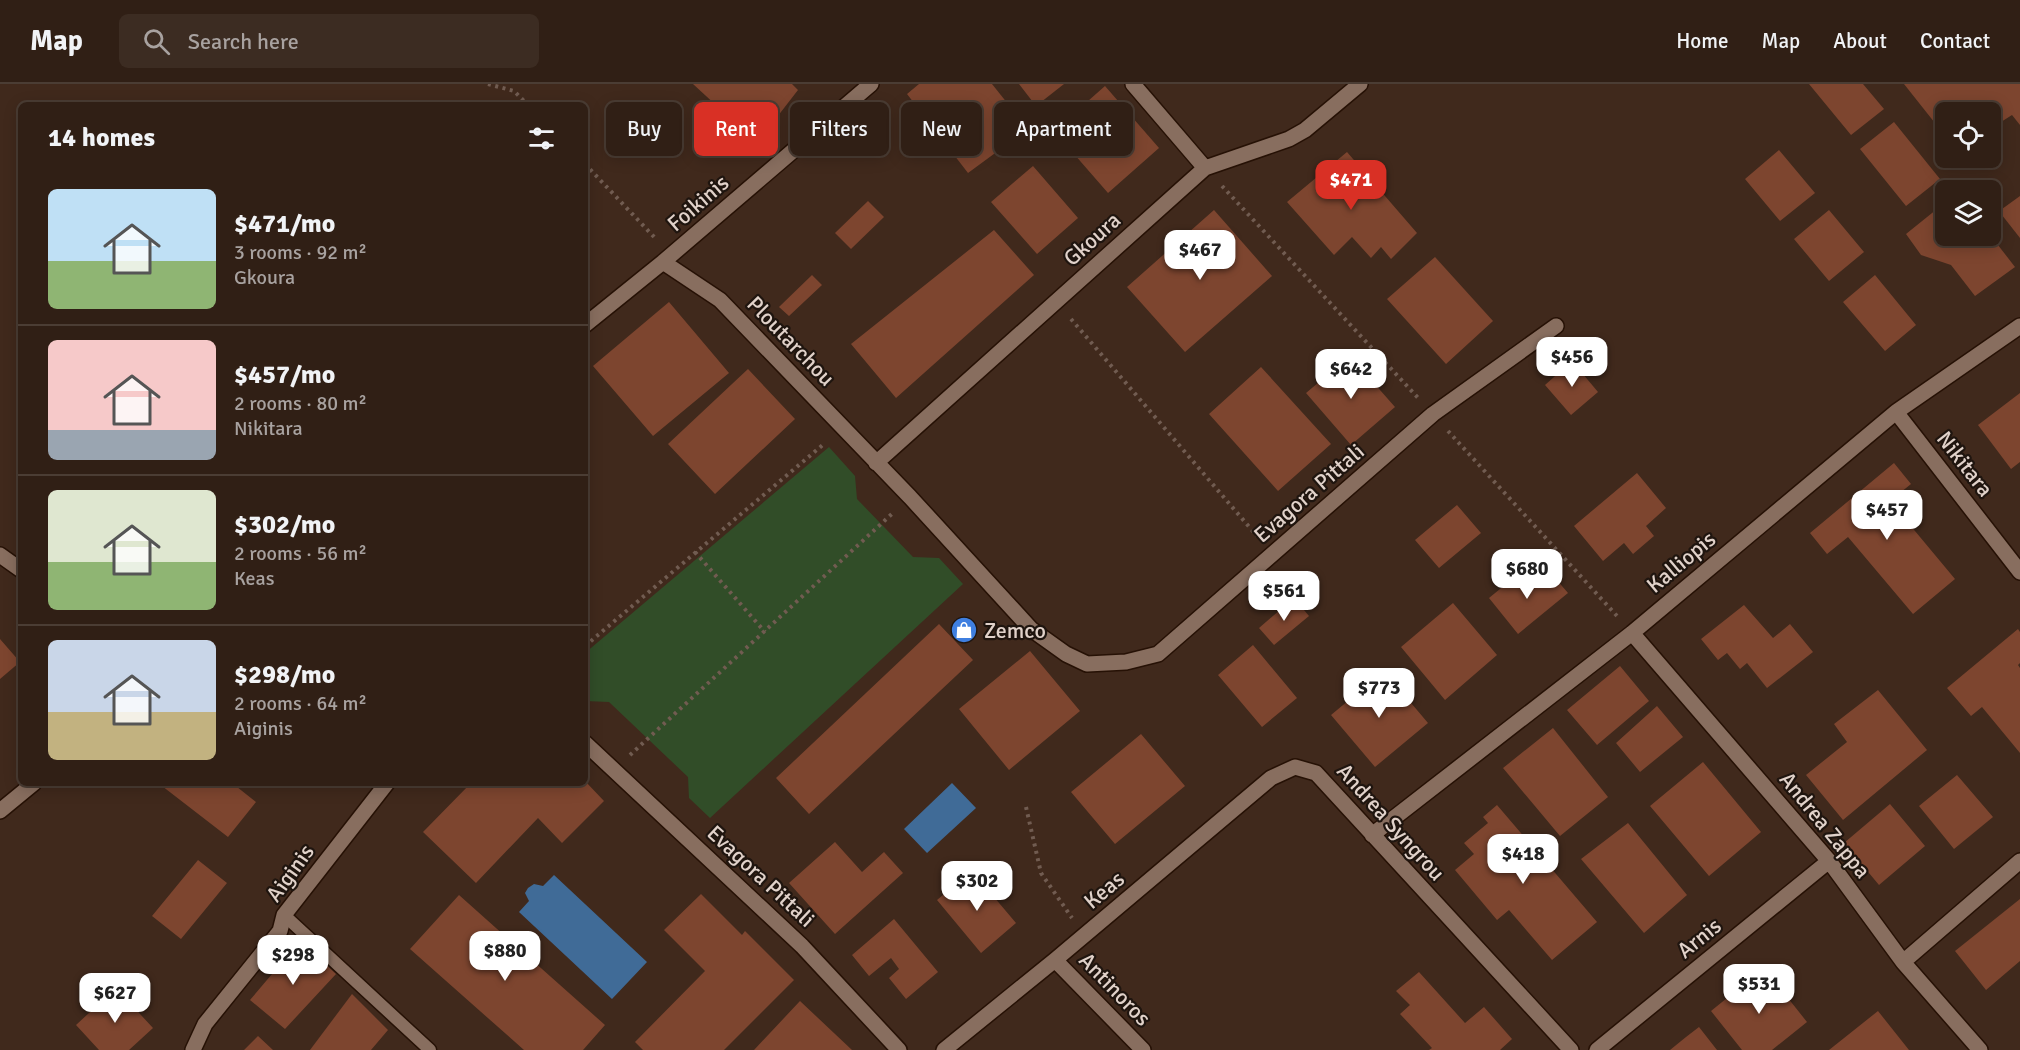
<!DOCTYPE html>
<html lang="en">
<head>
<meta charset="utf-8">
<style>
  :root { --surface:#301f15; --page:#3c2c22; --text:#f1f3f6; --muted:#a8a2a0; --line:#4b3d34; --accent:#d93025 }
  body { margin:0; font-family:Signika,sans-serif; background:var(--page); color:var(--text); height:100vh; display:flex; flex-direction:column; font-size:22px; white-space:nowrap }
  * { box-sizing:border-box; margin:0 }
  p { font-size:20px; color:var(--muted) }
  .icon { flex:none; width:33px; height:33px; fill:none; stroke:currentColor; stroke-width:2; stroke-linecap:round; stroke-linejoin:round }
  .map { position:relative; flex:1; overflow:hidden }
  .drawer { position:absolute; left:18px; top:18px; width:570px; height:684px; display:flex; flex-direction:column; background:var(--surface); border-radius:9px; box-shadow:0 3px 15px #0003,0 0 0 2px var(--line) }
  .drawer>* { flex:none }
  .top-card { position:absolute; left:606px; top:18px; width:570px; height:54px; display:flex; gap:12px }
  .buttons { position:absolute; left:1935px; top:18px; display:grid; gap:12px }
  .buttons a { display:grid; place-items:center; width:66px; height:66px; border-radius:9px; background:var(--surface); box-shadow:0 3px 15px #0003,0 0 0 2px var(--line); font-size:30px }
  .price { position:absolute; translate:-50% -51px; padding:0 14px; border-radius:12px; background:#fff; color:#222; font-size:20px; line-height:39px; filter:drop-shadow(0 2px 3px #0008) }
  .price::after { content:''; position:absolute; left:50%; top:36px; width:18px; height:14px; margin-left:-9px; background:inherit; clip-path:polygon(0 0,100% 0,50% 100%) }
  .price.on { background:var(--accent); color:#fff }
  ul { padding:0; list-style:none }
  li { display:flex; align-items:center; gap:18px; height:150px; padding:0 30px }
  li+li { border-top:2px solid var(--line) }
  li span { display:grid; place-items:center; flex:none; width:168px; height:120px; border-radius:9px; color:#555 }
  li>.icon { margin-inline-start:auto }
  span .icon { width:72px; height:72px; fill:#fffc; stroke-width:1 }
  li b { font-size:26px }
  h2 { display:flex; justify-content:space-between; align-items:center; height:72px; padding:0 30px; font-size:26px }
  .tag { padding:0 21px; border-radius:9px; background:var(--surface); box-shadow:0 3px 15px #0003,0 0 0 2px var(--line); font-size:21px; line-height:54px }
  .tag.on { background:var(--accent); color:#fff }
  header { display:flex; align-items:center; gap:36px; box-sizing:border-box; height:84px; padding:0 30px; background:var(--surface); border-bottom:2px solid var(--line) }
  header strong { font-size:28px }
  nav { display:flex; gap:33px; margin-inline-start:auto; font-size:21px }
  .search { width:420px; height:54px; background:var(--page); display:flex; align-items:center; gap:15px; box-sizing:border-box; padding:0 21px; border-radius:9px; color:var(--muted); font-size:22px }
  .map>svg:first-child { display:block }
  .green { fill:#314d28 }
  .water { fill:#406b97 }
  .building { fill:#7d452f }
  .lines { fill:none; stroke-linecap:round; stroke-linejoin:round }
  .service-casing { stroke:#261105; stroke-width:15 }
  .minor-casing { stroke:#261105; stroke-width:18 }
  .path { stroke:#715c51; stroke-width:4; stroke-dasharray:3 4.5; stroke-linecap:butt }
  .service { stroke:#886e5f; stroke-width:12 }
  .minor { stroke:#886e5f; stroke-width:15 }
  .labels { text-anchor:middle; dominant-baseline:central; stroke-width:4.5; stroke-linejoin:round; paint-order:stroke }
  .street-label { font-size:22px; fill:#e1d2ca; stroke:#1f150f }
  .poi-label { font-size:22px; fill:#e1d2ca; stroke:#1f150f; text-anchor:start }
</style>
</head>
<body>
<header>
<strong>Map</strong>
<div class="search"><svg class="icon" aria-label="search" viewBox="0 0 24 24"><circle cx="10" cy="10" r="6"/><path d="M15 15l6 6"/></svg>Search here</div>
<nav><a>Home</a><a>Map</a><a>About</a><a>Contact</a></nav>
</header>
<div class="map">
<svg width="2020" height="966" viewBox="0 0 2020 966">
  <rect width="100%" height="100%" fill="#40291c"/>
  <path class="green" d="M829 363 855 392 857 415 913 473 939 474 963 500 710 734 689 714 688 693 609 618 585 617V569Z"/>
  <path class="water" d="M952 699 976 724 927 769 904 745Z
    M554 791 647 878 612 915 519 828 529 817 525 809 528 804 534 800 543 802Z"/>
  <path class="building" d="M693 0H792L798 6 757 59Z
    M919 0H992L1028 45 968 89 907 10Z
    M1019 0H1064L1036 22Z
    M1809 0H1863L1884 25 1851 51Z
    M1904 0H2020V41L2012 31 1990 45V28H1946V53Z
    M1105 2 1159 64 1108 109 1054 47Z
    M1894 38 1940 95 1906 122 1860 65Z
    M1779 66 1815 109 1780 137 1745 95Z
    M1347 68 1417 149 1391 175 1381 163 1371 174 1352 153 1334 171 1287 118Z
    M1033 82 1078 134 1037 170 991 118Z
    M2020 112V154L1998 126 2002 125Z
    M868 117 884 133 851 165 835 149Z
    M1937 125 1946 127V152H1991L2015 183 1975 212 1951 181 1921 171 1906 150Z
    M1214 126 1272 192 1185 268 1127 203Z
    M1829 126 1864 168 1829 197 1794 155Z
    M994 146 1034 191 896 314 851 260Z
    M1435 173 1493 237 1446 280 1387 215Z
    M812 191 822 201 789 232 779 223Z
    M1875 191 1916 241 1885 267 1843 218Z
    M669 218 729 289 653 352 593 282Z
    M1350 272 1395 323 1351 361 1306 309Z
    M1572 277 1598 308 1571 331 1545 301Z
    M1261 283 1331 360 1278 407 1209 330Z
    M748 285 795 335 715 410 668 360Z
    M2020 309V378L2011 385 1978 341Z
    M1894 379 1911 400 1890 417 1955 495 1913 530 1848 453 1827 470 1810 449Z
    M1637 389 1666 424 1646 442 1654 452 1633 470 1624 459 1603 477 1574 442Z
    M1457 421 1481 449 1439 484 1415 456Z
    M1550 488 1568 509 1518 550 1489 514 1517 491 1529 505Z
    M1294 514 1309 532 1274 561 1259 544Z
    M1453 519 1497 571 1445 616 1401 563Z
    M1744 521 1773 554 1790 540 1813 568 1767 604 1747 579 1740 585 1727 569 1718 576 1701 555Z
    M939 540 973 576 809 730 776 694Z
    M2018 545 2020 548V579L2018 581 2020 584V669L1982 623 1971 632 1947 604Z
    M0 555 20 578 0 595Z
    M1253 561 1297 614 1262 643 1218 591Z
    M1030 567 1080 627 1009 686 959 625Z
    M1620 582 1649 617 1597 661 1567 626Z
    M1384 587 1428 639 1375 683 1331 631Z
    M1878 606 1927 666 1843 736 1806 691 1847 658 1834 640Z
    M1657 622 1683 653 1640 688 1616 659Z
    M1553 644 1608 713 1560 752 1503 684Z
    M1141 650 1185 702 1115 760 1071 708Z
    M1703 678 1761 748 1709 792 1650 722Z
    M1957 691 1993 733 1954 765 1919 722Z
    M585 697 604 717 562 759 538 734 476 799 423 748 471 699H585Z
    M165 699H232L256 718 228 753 162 702Z
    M1890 720 1925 762 1879 801 1844 759Z
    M1497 721 1597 838 1552 876 1509 826 1497 836 1455 786 1474 770 1464 759 1488 739 1483 733Z
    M1628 739 1687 811 1644 849 1581 775Z
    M835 758 862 788 884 768 903 789 835 850 789 799Z
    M198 776 227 799 181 855 152 832Z
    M972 787 1016 839 981 869 937 816Z
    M701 810 742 851 745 847 794 896 724 966H643L635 958 705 887 664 846Z
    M459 811 605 941 583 966H524L410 865Z
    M2020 815V877L1986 906 1955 867Z
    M894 835 938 888 906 915 889 894 899 885 891 874 869 892 852 871Z
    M300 857 336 890 285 945 250 916Z
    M1764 884 1807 938 1772 966H1742L1711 927Z
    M1419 888 1465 939 1484 923 1512 955 1500 966H1429L1432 964 1400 930 1410 921 1396 907Z
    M116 904 153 944 129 966H99L76 941Z
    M352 910 388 946 371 966H310Z
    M800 917 852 966H754Z
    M1878 927 1909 966H1829Z
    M1699 943 1717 966H1670L1686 953Z
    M258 952 273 966H244Z"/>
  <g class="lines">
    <g class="service-casing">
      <path id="service" d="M284 831 430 966"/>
    </g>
    <g class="minor-casing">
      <path id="minor" d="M1133 0 1205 84
        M663 178 720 216 910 413 1031 545 1066 570 1087 580 1126 578 1158 570 1433 330 1556 242
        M585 241 663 178 871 0
        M1896 328 2020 488
        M876 379 1205 84 1289 55 1305 46 1360 0
        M0 471 21 486
        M1632 549 1829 777 1903 878 1980 966
        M585 659 802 862 899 966
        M0 727 34 699
        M1372 751 1632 549 1896 328 2020 242
        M1055 876 1143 966
        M1903 878 2020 777
        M193 966 205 940 280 847 284 831 387 699
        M944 966 1055 876 1271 694 1295 683 1316 689 1571 966
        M1597 966 1829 777"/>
    </g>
    <path class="path" d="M488 0 514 7 528 21
      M585 80 656 155
      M1222 102 1419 315
      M1071 235 1257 452
      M1448 347 1617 532
      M695 468 765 548
      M585 562 825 359
      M630 671 894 428
      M1026 723 1041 789 1072 834"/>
    <use href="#service" class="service"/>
    <use href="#minor" class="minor"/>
  </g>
  <defs>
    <g id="shop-disc" transform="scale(1.35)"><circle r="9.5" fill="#3f7fe0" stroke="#1f150f"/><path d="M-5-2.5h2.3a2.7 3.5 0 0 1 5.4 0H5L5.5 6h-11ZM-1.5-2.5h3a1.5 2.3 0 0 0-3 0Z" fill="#fff"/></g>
  </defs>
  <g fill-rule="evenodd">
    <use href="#shop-disc" x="964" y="546"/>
  </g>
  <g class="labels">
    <g class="street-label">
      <text transform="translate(698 119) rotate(-41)">Foikinis</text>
      <text transform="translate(1092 155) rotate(-42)">Gkoura</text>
      <text transform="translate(791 257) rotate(46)">Ploutarchou</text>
      <text transform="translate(1965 380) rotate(52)">Nikitara</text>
      <text transform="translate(1309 409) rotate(-41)">Evagora Pittali</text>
      <text transform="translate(1681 478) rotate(-40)">Kalliopis</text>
      <text transform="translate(1391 738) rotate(48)">Andrea Syngrou</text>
      <text transform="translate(1825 741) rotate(51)">Andrea Zappa</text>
      <text transform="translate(290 789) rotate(-54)">Aiginis</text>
      <text transform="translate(761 792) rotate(43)">Evagora Pittali</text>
      <text transform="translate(1104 806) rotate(-40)">Keas</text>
      <text transform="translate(1699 854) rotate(-39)">Arnis</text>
      <text transform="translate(1115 905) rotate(46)">Antinoros</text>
    </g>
    <g class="poi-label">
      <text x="984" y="546">Zemco</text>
    </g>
  </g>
</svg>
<div class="buttons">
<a><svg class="icon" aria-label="locate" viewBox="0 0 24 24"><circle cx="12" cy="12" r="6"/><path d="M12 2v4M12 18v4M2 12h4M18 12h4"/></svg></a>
<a><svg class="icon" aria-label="layers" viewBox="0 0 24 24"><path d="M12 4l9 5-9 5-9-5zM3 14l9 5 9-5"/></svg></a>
</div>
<b class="price on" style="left:1351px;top:127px">$471</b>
<b class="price" style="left:1200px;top:197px">$467</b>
<b class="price" style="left:1572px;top:304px">$456</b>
<b class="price" style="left:1351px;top:316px">$642</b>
<b class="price" style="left:1887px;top:457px">$457</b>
<b class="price" style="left:1527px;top:516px">$680</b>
<b class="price" style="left:1284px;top:538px">$561</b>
<b class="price" style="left:1379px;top:635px">$773</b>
<b class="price" style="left:1523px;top:801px">$418</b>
<b class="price" style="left:977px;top:828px">$302</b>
<b class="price" style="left:505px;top:898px">$880</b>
<b class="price" style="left:293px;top:902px">$298</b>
<b class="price" style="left:1759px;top:931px">$531</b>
<b class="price" style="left:115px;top:940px">$627</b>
<div class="top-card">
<a class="tag">Buy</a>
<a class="tag on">Rent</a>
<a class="tag">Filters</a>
<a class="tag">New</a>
<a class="tag">Apartment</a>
</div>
<section class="drawer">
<h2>14 homes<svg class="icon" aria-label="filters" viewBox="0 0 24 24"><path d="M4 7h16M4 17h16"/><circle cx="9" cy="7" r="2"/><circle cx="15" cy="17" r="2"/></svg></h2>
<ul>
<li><span style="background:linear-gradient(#bfe0f5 60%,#8fb573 0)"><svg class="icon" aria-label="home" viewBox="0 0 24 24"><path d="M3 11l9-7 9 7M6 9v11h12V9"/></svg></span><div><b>$471/mo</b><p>3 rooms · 92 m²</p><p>Gkoura</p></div></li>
<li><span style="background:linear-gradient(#f6c9c9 75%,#9aa5b1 0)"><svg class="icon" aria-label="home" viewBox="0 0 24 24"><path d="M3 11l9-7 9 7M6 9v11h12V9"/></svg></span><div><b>$457/mo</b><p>2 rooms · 80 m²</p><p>Nikitara</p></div></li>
<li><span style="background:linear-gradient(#dfe7d0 60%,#8fb573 0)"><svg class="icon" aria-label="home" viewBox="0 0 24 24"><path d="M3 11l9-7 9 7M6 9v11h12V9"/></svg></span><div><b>$302/mo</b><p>2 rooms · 56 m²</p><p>Keas</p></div></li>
<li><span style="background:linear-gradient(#c9d6e8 60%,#c2b280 0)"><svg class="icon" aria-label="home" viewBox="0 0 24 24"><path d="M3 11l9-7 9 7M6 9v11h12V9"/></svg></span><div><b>$298/mo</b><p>2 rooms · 64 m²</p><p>Aiginis</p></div></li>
</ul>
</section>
</div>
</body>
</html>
